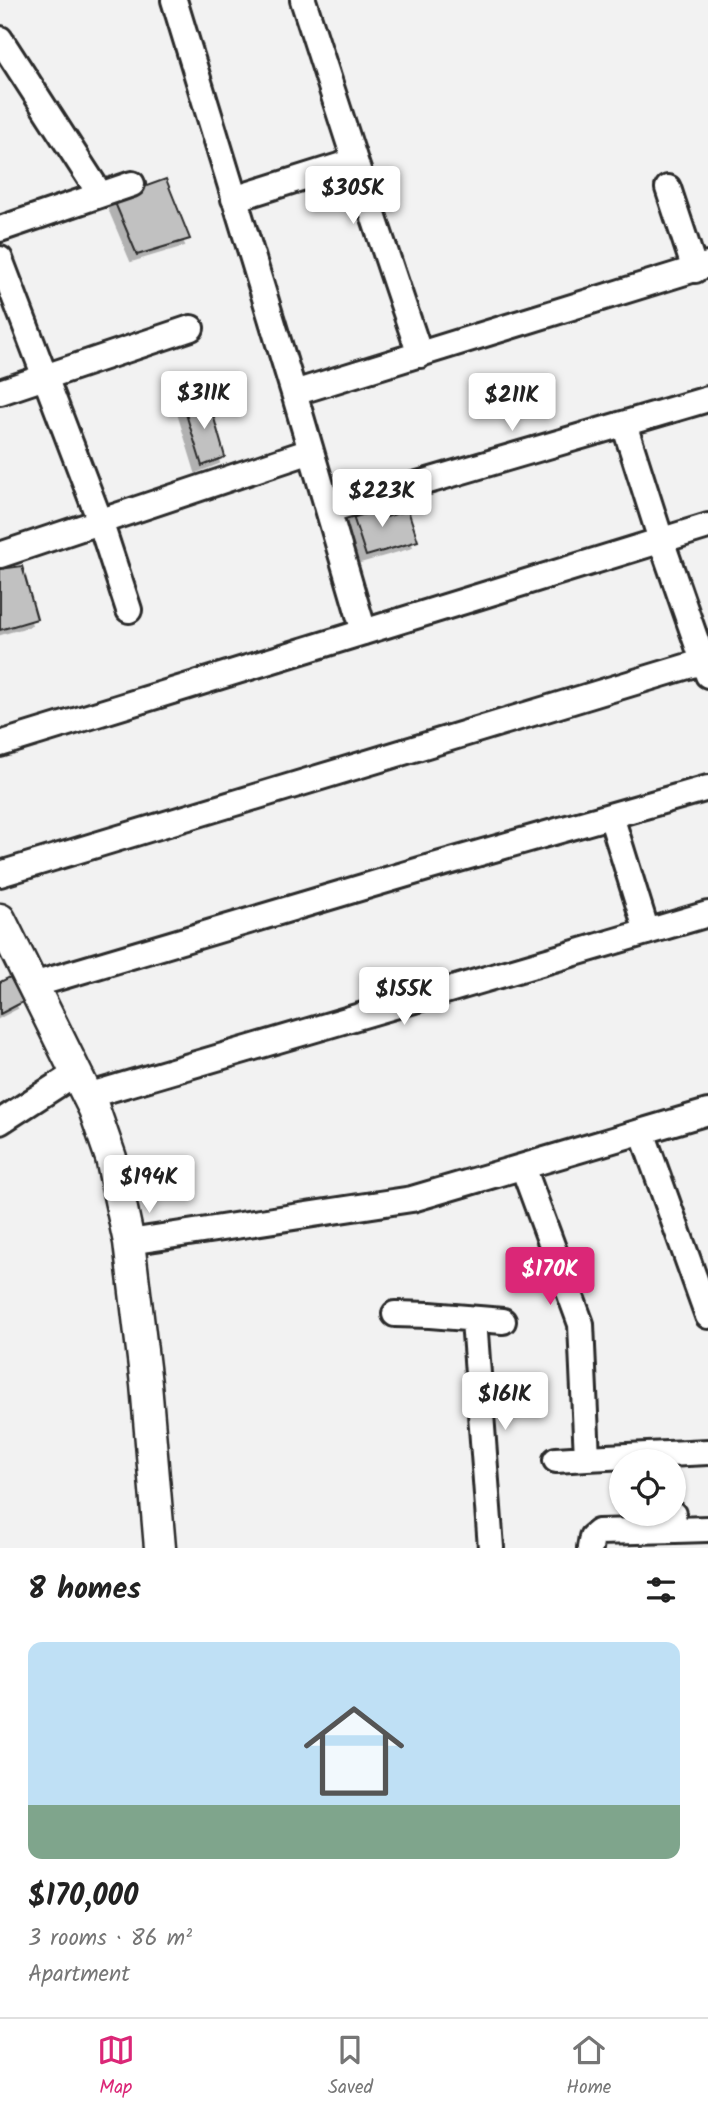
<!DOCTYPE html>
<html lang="en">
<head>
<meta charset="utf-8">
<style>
  :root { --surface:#fff; --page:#f6f6f6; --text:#222; --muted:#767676; --line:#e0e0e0; --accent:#db2777 }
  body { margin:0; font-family:Kalam,sans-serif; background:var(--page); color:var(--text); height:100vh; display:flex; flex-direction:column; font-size:26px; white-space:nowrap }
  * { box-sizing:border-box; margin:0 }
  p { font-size:23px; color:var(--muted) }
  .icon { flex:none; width:38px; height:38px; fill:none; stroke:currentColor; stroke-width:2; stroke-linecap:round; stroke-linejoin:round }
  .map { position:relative; height:1548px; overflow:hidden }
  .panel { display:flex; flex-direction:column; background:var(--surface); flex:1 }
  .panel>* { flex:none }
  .fabs { position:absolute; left:609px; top:1449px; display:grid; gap:14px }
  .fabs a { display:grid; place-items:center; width:77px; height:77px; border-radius:50%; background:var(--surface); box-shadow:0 2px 5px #0004; font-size:35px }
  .price { position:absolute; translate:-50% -60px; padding:0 16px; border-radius:7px; background:#fff; color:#222; font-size:23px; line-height:46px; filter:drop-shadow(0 2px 4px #0008) }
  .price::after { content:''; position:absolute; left:50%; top:42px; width:21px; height:16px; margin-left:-10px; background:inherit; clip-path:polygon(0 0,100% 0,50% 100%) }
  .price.current { background:var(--accent); color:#fff }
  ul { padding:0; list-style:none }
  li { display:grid; align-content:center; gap:14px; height:371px; padding:0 28px }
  li span { display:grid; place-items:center; height:217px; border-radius:14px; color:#555 }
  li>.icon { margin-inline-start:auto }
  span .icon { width:126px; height:126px; fill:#fffc; stroke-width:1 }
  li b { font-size:30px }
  h2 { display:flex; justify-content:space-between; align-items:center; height:84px; padding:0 28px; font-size:30px }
  .tab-bar { display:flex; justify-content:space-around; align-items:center; height:98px; border-top:2px solid var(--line); background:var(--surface); font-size:19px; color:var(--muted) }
  .tab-bar a { display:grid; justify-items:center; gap:4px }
  .tab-bar .current { color:var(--accent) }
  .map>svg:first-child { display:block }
  .building { fill:#c1c1c1; stroke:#2b2b2b; stroke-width:2; filter:url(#shadow) }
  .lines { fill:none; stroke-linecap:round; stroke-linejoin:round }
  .minor-casing { stroke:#2b2b2b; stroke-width:30 }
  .tertiary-casing { stroke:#2b2b2b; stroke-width:35 }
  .minor { stroke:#fff; stroke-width:24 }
  .tertiary { stroke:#fff; stroke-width:30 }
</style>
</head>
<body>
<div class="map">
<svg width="708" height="1548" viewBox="0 0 708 1548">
  <defs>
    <filter id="shadow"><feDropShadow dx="-6" dy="6" stdDeviation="0" flood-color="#0004"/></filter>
  </defs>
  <rect width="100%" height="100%" fill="#f2f2f2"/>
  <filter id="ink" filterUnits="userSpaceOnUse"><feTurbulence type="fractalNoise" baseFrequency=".0143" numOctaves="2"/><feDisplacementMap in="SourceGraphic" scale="14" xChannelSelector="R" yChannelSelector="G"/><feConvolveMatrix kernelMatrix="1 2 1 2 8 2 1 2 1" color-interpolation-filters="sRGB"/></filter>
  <g filter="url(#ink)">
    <path class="building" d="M166 179 190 239 137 255 113 198Z
      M208 397 225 457 202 466 183 404Z
      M349 504 374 505 380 519 408 510 418 541 366 556Z
      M22 566 37 619 0 630V569Z
      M10 977 23 1002 0 1014V982Z"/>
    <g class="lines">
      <g class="minor-casing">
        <path id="minor" d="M174 0 294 393 364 632
          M303 0 355 161
          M0 39 100 194
          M668 188 695 270
          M234 199 355 161 420 355
          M0 229 132 184
          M0 259 100 521 129 610
          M0 392 191 328
          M294 393 708 265
          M624 424 661 540 708 675
          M329 510 708 399
          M0 555 311 451
          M0 744 708 526
          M611 816 647 932
          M0 874 708 660
          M33 985 427 868 708 788
          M87 1096 708 914
          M0 1122 76 1073
          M642 1132 708 1316
          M523 1167 581 1324 587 1458 556 1460
          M129 1242 412 1199 708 1112
          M395 1314 430 1315 503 1321
          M474 1320 491 1548
          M587 1458 708 1452
          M673 1514 675 1530 708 1529
          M590 1548 592 1537 598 1532 675 1530"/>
      </g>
      <g class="tertiary-casing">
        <path id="tertiary" d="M0 919 94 1109 111 1158 129 1242 146 1384 160 1548"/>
      </g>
      <use href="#minor" class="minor"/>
      <use href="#tertiary" class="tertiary"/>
    </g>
  </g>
</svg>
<div class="fabs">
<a><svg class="icon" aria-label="locate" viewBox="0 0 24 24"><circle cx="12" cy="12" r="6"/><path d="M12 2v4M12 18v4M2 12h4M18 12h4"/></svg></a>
</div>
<b class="price" style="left:353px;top:226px">$305K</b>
<b class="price" style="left:204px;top:431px">$311K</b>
<b class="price" style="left:512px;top:433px">$211K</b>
<b class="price" style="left:382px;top:529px">$223K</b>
<b class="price" style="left:404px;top:1027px">$155K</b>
<b class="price" style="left:149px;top:1215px">$194K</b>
<b class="price current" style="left:550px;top:1307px">$170K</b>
<b class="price" style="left:505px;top:1432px">$161K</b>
</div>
<section class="panel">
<h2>8 homes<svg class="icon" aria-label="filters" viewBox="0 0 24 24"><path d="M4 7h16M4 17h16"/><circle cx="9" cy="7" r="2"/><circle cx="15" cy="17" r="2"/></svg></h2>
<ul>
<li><span style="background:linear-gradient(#bfe0f5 75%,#7fa58c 0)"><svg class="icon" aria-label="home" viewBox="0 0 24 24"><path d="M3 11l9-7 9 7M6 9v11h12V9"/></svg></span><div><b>$170,000</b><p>3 rooms · 86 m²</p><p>Apartment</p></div></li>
</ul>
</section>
<nav class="tab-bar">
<a class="current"><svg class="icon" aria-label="map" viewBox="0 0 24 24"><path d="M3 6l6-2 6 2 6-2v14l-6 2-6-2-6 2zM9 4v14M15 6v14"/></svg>Map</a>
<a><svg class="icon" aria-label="saved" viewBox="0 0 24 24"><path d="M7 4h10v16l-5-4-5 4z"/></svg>Saved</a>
<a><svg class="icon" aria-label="home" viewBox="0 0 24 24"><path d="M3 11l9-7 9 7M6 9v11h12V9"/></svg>Home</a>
</nav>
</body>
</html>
